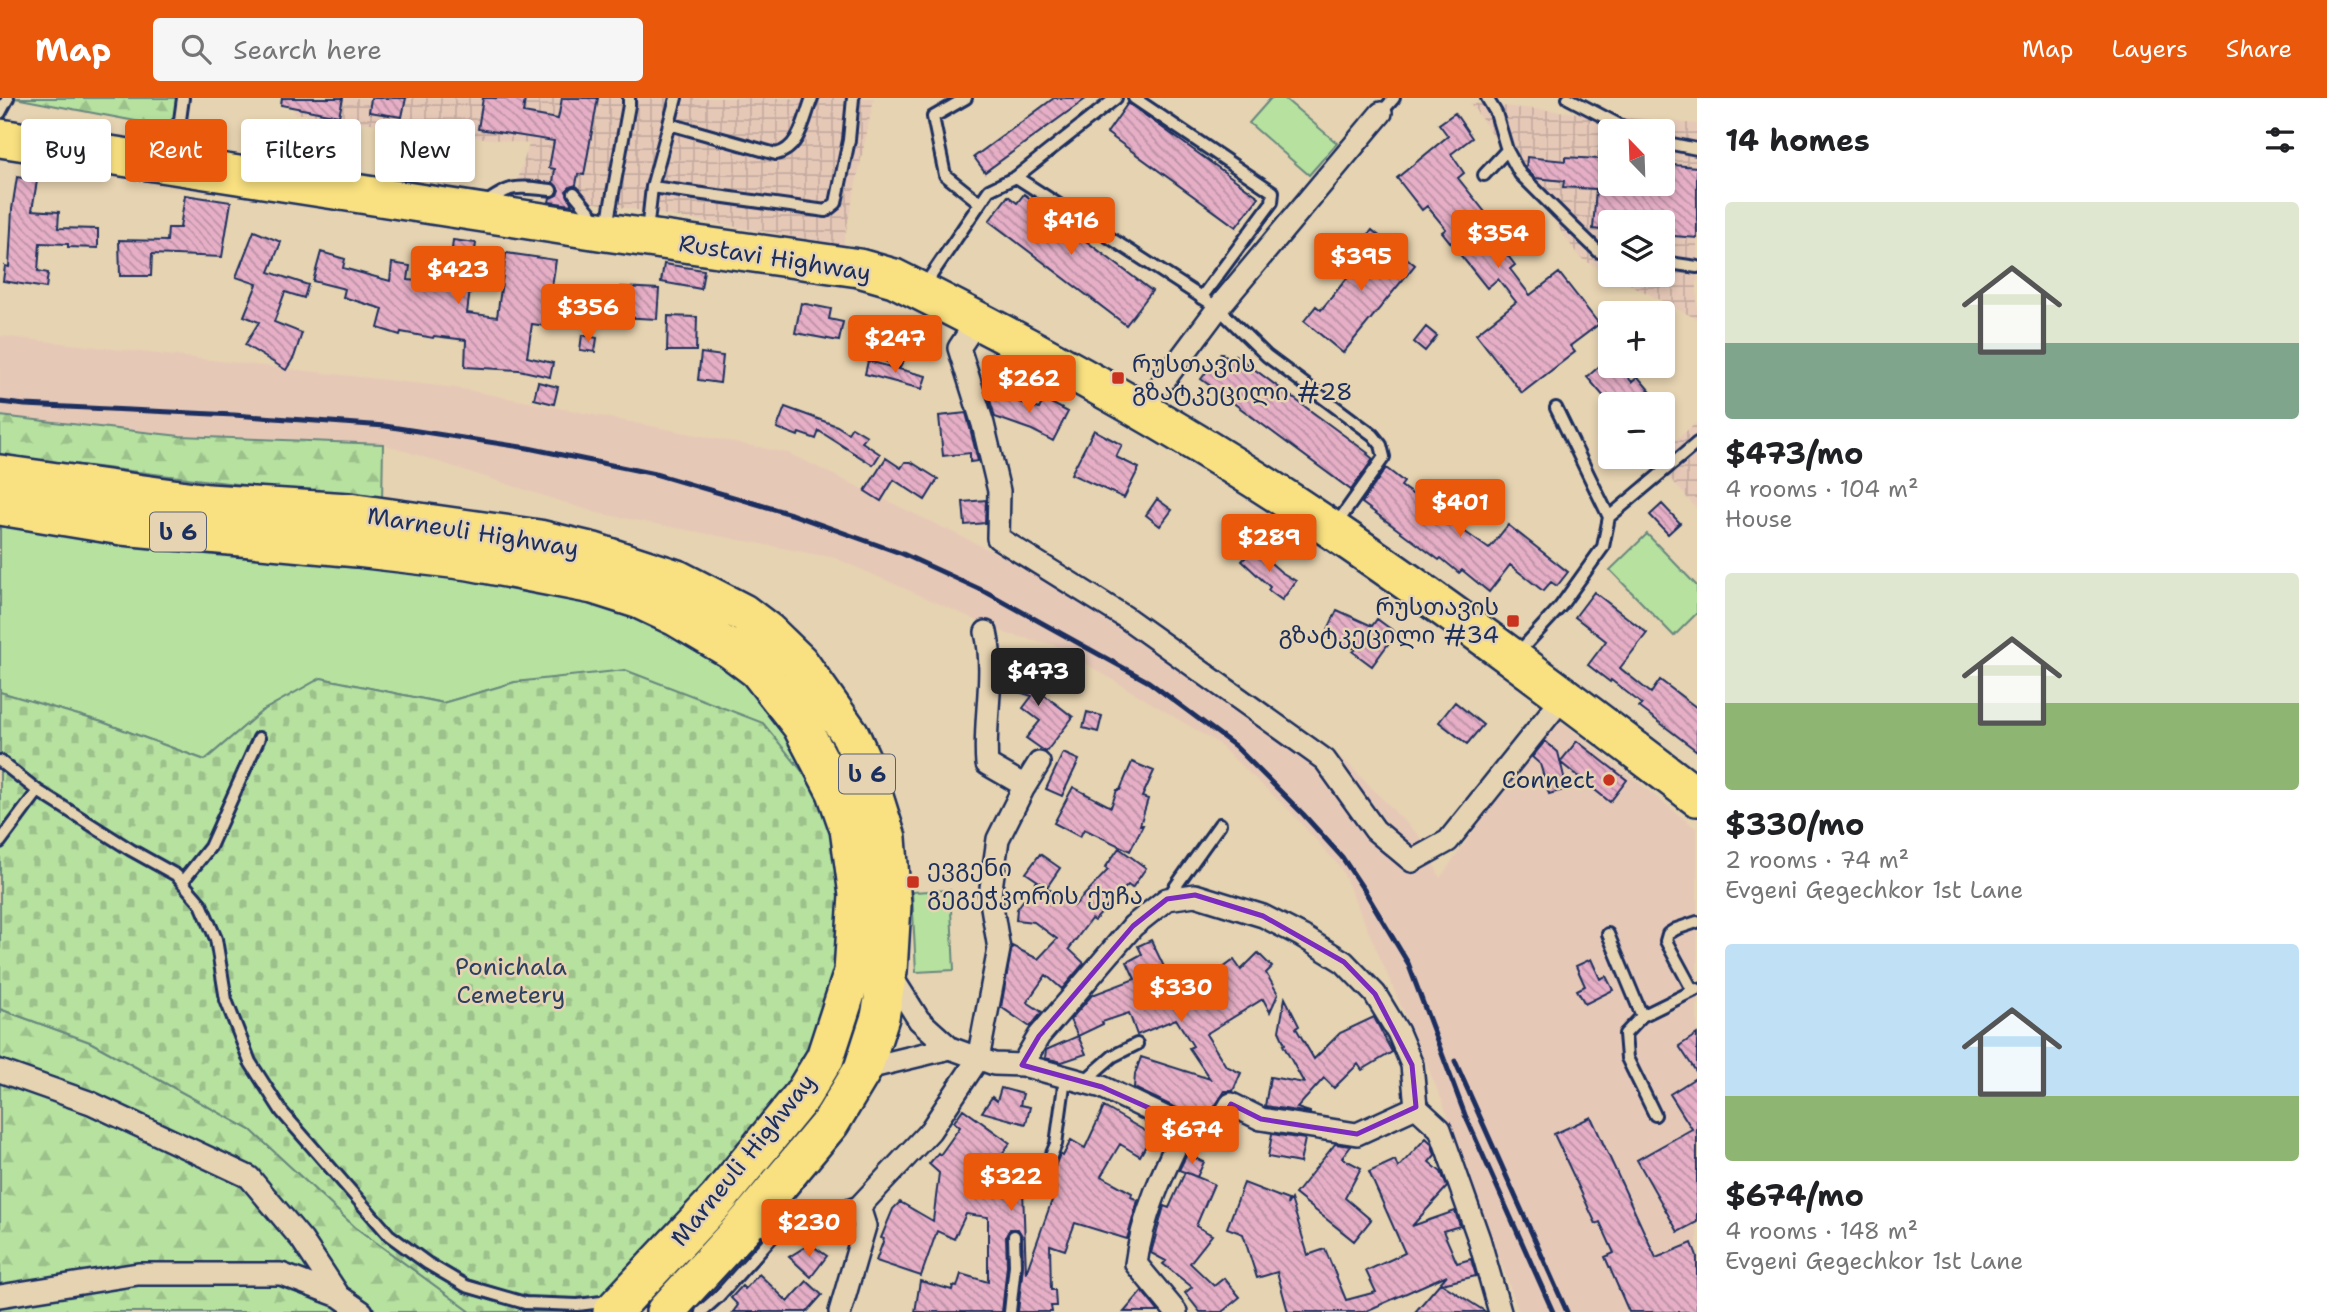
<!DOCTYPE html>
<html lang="en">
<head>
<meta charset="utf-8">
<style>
  :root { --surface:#fff; --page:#f6f6f6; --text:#202124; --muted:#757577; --accent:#ea580c }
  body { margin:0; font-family:"Shantell Sans","Noto Sans Georgian",sans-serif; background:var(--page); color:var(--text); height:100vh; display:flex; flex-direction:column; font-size:26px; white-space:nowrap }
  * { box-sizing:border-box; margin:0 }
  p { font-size:23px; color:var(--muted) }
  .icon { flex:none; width:38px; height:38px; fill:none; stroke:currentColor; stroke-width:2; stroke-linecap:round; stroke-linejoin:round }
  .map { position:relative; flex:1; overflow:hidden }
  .sheet { display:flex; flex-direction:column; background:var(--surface); width:630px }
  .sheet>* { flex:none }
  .hud { position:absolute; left:21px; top:21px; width:665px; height:63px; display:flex; gap:14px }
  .needle { width:46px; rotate:337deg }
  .fabs { position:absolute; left:1598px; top:21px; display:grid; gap:14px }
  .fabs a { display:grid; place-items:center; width:77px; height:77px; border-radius:7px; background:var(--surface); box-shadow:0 4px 10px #0003; font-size:35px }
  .price { position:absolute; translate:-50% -60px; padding:0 16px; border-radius:7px; background:var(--accent); color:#fff; font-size:23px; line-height:46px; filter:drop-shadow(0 2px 4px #0008) }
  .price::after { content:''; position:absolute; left:50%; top:42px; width:21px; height:16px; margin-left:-10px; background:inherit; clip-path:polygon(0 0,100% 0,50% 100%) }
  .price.active { background:#222; color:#fff }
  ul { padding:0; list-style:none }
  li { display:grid; align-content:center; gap:14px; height:371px; padding:0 28px }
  li span { display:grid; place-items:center; height:217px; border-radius:7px; color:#555 }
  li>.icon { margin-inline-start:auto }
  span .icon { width:126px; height:126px; fill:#fffc; stroke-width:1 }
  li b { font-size:30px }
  h2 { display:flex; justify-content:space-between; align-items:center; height:84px; padding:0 28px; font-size:30px }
  .chip { padding:0 24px; border-radius:7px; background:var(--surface); box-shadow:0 4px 10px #0003; font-size:24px; line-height:63px }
  .chip.active { background:var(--accent); color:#fff }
  header { display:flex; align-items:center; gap:42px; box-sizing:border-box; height:98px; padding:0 35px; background:var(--accent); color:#fff }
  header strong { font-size:33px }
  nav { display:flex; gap:38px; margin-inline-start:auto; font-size:24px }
  .search { width:490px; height:63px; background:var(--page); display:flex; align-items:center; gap:18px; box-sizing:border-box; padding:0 24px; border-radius:7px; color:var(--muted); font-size:26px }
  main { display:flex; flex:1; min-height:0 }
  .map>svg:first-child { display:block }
  .built { fill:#e6c8b7 }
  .industrial { fill:url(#industrial-grid); fill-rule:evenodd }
  .grass { fill:#b6e19f; stroke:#68887e; stroke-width:2 }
  .forest { fill:url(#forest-firs); stroke:#68887e; stroke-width:2 }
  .cemetery { fill:url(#cemetery-stones); stroke:#68887e; stroke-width:2 }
  .building { fill:url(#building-back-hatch); stroke:#1b2f5e; stroke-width:2 }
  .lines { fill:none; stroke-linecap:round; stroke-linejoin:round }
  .lane-casing { stroke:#1b2f5e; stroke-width:16 }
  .street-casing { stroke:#1b2f5e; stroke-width:26 }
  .highway-casing { stroke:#1b2f5e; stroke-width:42 }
  .lane { stroke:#e6d3b1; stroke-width:10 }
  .street { stroke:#e6d3b1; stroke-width:21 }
  .highway { stroke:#f9e181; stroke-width:37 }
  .rail { stroke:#1b2f5e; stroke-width:5 }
  .marked { fill:none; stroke:#7b2cbf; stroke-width:5; stroke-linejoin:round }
  .poi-dot { fill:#c8321e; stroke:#e6d3b1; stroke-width:2.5 }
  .labels { text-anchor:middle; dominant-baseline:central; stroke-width:5; stroke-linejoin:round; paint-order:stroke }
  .shield { fill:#e6d3b1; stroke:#586077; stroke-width:2 }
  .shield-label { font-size:23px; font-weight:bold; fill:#1b2f5e }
  .street-label { font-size:24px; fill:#1b2f5e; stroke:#e6d3b1 }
  .poi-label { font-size:24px; fill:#1b2f5e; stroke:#e6d3b1; text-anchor:start }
  .park-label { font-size:24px; fill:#2a4164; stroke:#e6d3b1 }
</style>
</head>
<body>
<header>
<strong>Map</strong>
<div class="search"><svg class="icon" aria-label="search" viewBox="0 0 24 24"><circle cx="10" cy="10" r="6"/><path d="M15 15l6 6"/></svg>Search here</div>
<nav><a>Map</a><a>Layers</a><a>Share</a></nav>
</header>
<main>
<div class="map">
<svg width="1697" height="1214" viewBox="0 0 1697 1214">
  <defs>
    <pattern id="industrial-grid" width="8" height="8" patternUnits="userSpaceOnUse" patternTransform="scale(1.75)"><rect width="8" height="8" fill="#e6c8b7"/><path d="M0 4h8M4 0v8" fill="none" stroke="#c5aca0"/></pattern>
    <pattern id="forest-firs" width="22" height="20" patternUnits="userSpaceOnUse" patternTransform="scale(1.75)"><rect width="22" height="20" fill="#b6e19f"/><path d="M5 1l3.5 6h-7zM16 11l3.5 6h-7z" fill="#9cc18b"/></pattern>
    <pattern id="cemetery-stones" width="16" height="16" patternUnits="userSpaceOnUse" patternTransform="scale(1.75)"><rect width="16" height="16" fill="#b6e19f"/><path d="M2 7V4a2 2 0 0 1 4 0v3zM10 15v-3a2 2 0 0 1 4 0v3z" fill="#9cc18b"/></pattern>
    <pattern id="building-back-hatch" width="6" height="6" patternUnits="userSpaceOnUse" patternTransform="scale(1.75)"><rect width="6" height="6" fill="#e6afc6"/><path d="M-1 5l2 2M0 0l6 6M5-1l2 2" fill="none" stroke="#ba8fa4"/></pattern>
  </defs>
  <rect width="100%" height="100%" fill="#e6d3b1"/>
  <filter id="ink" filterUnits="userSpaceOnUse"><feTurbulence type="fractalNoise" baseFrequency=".0143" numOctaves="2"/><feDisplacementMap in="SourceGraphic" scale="14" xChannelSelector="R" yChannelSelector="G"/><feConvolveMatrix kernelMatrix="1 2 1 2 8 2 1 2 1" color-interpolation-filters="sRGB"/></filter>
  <g filter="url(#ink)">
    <path class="built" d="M0 238 457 290 788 355 998 456 1344 662 1422 741 1440 780 1555 619 1697 731V1214H1519L1441 1000 1341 770 1290 713 1216 644 1055 547 1008 536 835 460 597 415 383 346 180 338 0 318Z"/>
    <path class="industrial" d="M298 0H874L843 147 602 106 514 94 529 46 294 15Z
      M1470 5 1697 26V221L1612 177H1662V124H1610V176L1580 160ZM1610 33H1662V86H1610Z
      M1697 324V411L1653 361 1662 359 1663 353Z"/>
    <path class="grass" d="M1271 0H1284L1337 45 1309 77 1249 25Z
      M0 419 510 475 650 515 770 603 840 720 515 584 443 605 321 580 262 613 205 662 102 624 0 594Z
      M1647 436 1697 488V515L1674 538 1610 472Z
      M950 792 954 872 916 874 912 794Z"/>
    <path class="forest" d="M15 0H177L172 30Z
      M0 318 180 338 383 346 382 404 0 357Z
      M0 911 90 944 251 1032 355 1129 471 1214H0Z"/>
    <path class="cemetery" d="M625 572 763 625 840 720 854 810 799 993 596 1214H471L355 1129 251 1032 90 944 0 911V594L102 624 205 662 262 613 321 580 443 605 515 584Z"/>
    <path class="building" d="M282 0H343L339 18 281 7Z
      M371 0H406L402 19 369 14Z
      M483 0H525L523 15 558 21 562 0H598L584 77 578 76 576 87 570 89 566 93 572 107 549 104 550 100 557 97 559 92 553 84 555 71 549 70 554 43 478 31Z
      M1054 0H1087L985 74 974 59Z
      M1128 5 1259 99 1236 129 1107 35Z
      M1455 15 1472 40 1451 56 1464 75 1458 80 1496 128 1489 133 1515 167 1510 171 1530 197 1559 175 1599 226 1570 248 1575 254 1522 295 1476 236 1516 204 1498 181 1487 190 1442 134 1446 131 1427 108 1422 112 1397 80 1448 38 1439 26Z
      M1599 54 1610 55V86H1662V66L1697 69V140L1662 137V124H1610V133L1593 131 1596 91 1563 89 1564 83 1535 80 1526 71 1527 59 1565 63V59L1599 61Z
      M17 79 37 83 32 112 59 114 58 130 98 131V150L68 149V146L40 145 38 173 48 175 46 190 3 183 5 168 9 169 12 111Z
      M1024 96 1152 193 1126 227 989 123 1008 98 1017 105Z
      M185 97 231 104 222 159 152 156 151 178H120L119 142 167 143 168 130H180Z
      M1372 132 1415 167 1343 255 1304 223 1316 208 1321 212 1365 158 1357 151Z
      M254 133 281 144 269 174 308 187 304 200 285 194 274 224 302 235 294 259 286 272 245 247 259 224 244 218 257 186 236 179Z
      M453 142 476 145 467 215 497 219 506 155 556 162 546 228 532 226 527 259 553 265 550 279 519 272 465 269 466 242 434 238 433 240 401 234 400 237 378 230 383 211 343 199 345 191 313 183 321 154 345 161 343 170 390 183 392 165 410 168 408 182 448 186Z
      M664 166 704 172 701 191 661 184Z
      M621 189 659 191 657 221 619 219Z
      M801 205 831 211 829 221 843 224 839 243 795 235Z
      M668 218 697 219 696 253H667Z
      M1426 229 1437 238 1425 253 1414 244Z
      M582 237 597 240 595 254 580 252Z
      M888 241 909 252 900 270 879 260Z
      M701 255 723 258 720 285 698 282Z
      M1221 255 1231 262 1235 257 1368 355 1367 356 1373 361 1351 392 1201 281Z
      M1610 259V268H1618L1632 284 1638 279 1661 306H1617L1610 297 1606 301 1587 279Z
      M868 263 926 278 922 291 865 276Z
      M538 284 558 289 554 306 534 301Z
      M987 292 1039 311 1044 301 1068 314 1053 343 1032 332 995 319Z
      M785 309 837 328 848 335 852 329 867 338 862 344 880 356 873 367 819 333 816 341 799 335 798 338 777 330Z
      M966 315 970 330 978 363 970 364V355L943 358 939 318Z
      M1094 332 1122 347 1116 359 1139 370 1124 400 1071 376Z
      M886 360 901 370 905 364H911L938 381 925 402 894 382 881 403 865 393Z
      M1386 370 1404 384 1401 388 1489 451 1508 427 1568 474 1557 488 1551 484 1543 493 1510 467 1489 494 1462 472 1459 475 1441 460 1439 462 1362 405Z
      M1157 401 1172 412 1160 428 1146 417Z
      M986 402 985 425 965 427 963 404Z
      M1662 406 1680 425 1668 436 1650 417Z
      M1254 450 1281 474 1296 483 1282 502 1268 492 1270 489 1242 463Z
      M1594 494 1647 535 1620 570 1651 595 1660 582 1697 610V653L1639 609 1642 606 1611 582 1610 584 1588 567 1606 543 1575 519Z
      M1337 512 1372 528 1377 521 1396 535 1372 568 1353 554 1356 551 1325 538Z
      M1008 565 1030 571 1026 583 1073 619 1046 654 1026 640 1040 623 1023 610 1032 598 1003 589Z
      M1455 604 1483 627 1467 646 1439 624Z
      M1087 614 1102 618 1098 634 1083 630Z
      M1545 643 1558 654 1567 691 1549 696 1540 666 1532 659Z
      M1577 643 1627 682 1610 704 1560 664Z
      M1063 655 1079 662 1062 698 1046 691Z
      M1132 664 1154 673 1142 699 1148 701 1140 727H1143L1130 753 1084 731 1080 739 1054 725 1073 689 1111 709 1117 692H1120Z
      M1119 750 1146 770 1132 790 1128 787 1094 823 1091 821 1069 851 1084 865 1062 891 1046 877 1027 904 1042 914 1030 929 1001 909 1012 848 1038 861 1057 841 1034 824 1016 822 1017 811 1037 783 1074 808 1108 772 1105 770Z
      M1040 756 1060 770 1047 789 1026 775Z
      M1151 842 1167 875 1176 871 1191 906 1223 886 1215 876 1234 862 1241 872 1258 855 1272 869 1266 875 1278 896 1270 914 1263 901 1206 936 1226 968 1241 975 1233 993H1225L1206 1022 1191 1014 1189 1016 1134 990 1135 976 1141 959 1210 981 1189 950 1193 948 1176 921 1137 937 1129 915 1102 924 1103 926 1078 938 1070 922 1092 897 1135 881 1127 864 1142 856 1138 848Z
      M1591 861 1600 881 1606 878 1613 892 1585 906 1577 892 1585 888 1576 868Z
      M1285 900 1299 928 1296 930 1314 961 1340 935 1374 919 1392 954 1362 972 1358 966 1334 990 1324 980 1297 1010 1310 1014V1015L1265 1008 1270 979 1304 985 1283 947 1285 946 1279 933Z
      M1697 936V975L1679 948Z
      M1078 938 1086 956 1062 964 1045 960 1046 952Z
      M1697 979V1124L1678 1134 1637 1062 1692 1031 1670 996Z
      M1001 990 1023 996 1020 1007 1030 1009 1026 1026 982 1014 992 999 997 1003Z
      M1104 1009 1152 1037 1140 1058 1120 1046 1101 1078 1132 1095 1131 1099 1138 1102 1127 1141 1075 1125 1065 1152 1050 1147 1051 1192H1055L1056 1208H1051L1052 1214H1018L1023 1168 1022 1138 1018 1131H1010L1006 1138 1007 1167 1002 1214H915L920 1183 952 1192 953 1188 957 1189 961 1176 988 1184V1119L966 1116 954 1141 937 1133 921 1178 876 1163 884 1141 881 1140 893 1111 900 1104 933 1123 939 1075 929 1066 938 1055 940 1057 960 1029 954 1024 963 1011 1010 1045 994 1067 1004 1068 1001 1092H1023L1026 1175 1056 1091 1048 1086 1060 1056 1063 1058 1071 1042 1085 1050Z
      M1591 1019 1656 1160 1692 1145 1697 1158V1214H1629L1605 1159 1614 1155 1600 1124 1596 1126 1554 1036Z
      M1272 1036 1305 1041 1300 1065 1268 1059Z
      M1426 1040 1431 1045 1435 1057 1429 1064 1441 1074 1447 1089 1412 1128 1455 1113 1460 1128 1443 1133 1457 1165 1471 1161 1476 1178 1442 1186 1486 1214H1415L1447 1177 1364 1214H1288L1277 1174 1257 1180 1243 1136 1227 1130 1244 1085 1288 1102 1287 1107 1291 1101 1308 1157 1325 1151 1346 1202 1376 1194 1366 1173 1405 1155 1369 1074 1395 1062 1398 1070Z
      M1335 1046 1351 1048 1342 1060 1361 1070 1345 1100 1371 1122 1354 1143 1295 1096Z
      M1187 1056 1204 1064 1197 1079 1179 1072Z
      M1185 1074 1214 1086 1196 1128 1212 1137 1190 1165 1214 1188 1224 1180 1240 1199 1222 1214H1200L1185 1195 1192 1189 1163 1166 1166 1163 1151 1155 1164 1108 1169 1110Z
      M810 1146 827 1158 811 1179 789 1159Z
      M759 1176 788 1204 807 1183 822 1197 807 1214H733L738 1207 731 1200 742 1188 745 1191Z
      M1142 1193 1159 1214H1124Z"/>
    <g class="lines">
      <g class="lane-casing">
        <path id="lane" d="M966 0 933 19 945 77 980 105
          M1134 0 1273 94 1272 104 1201 200
          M1568 0 1631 33
          M0 15 8 0
          M1381 15 1394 0
          M669 26 776 56C800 51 804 20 812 0
          M1662 44 1697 51
          M1507 52 1520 76 1567 123 1599 154 1610 156
          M158 57 180 22 183 0
          M1484 77 1507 52 1496 15 1487 0
          M1016 79 1116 0
          M652 89 826 113 836 105 849 42 853 0
          M574 95 598 124
          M483 107C511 86 517 88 551 92
          M607 128 629 7V0
          M647 134 652 89 676 0
          M1662 164 1697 169
          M924 188 989 92 1016 79 1218 210 1267 258 1373 337 1381 347 1384 359 1335 428
          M1609 419 1697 345
          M1517 556 1560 509 1603 449 1609 419 1556 310
          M0 663 38 693 131 752 176 777 201 806 216 841 226 902 250 964 282 1014 389 1137 427 1165 466 1188 525 1205 578 1207 609 1203
          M0 744 38 693
          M182 784 210 749 259 640
          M1168 799 1220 726
          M1608 836 1642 918
          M1693 893 1666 843 1668 836 1676 831 1697 824
          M1083 984 1113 958 1137 946
          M1655 1017 1627 960 1625 936 1642 918 1697 891
          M1039 1087 1056 1046 1065 980
          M701 1214 719 1198 783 1127
          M1010 1214 1015 1167 1014 1138"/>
      </g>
      <g class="street-casing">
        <path id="street" d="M977 223 959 250 983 326 999 393 998 440 1125 519 1325 662 1375 732 1412 763 1448 743 1564 598
          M1142 312 1218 210 1381 15
          M986 534C996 577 983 623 987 666L1025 688
          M888 873 919 922 950 950 994 966 1022 967 1102 989 1185 1029 1212 1038 1231 1006 1261 1021 1357 1036 1416 1009
          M1022 967 1039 938 1133 828 1167 801 1195 797 1263 818 1302 838 1344 864 1375 896 1398 934 1412 967 1416 1009 1440 1031 1479 1141 1500 1214
          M863 971 950 950
          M0 973 91 1005 249 1079 302 1142 339 1198
          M746 1126 808 1128 859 1109 930 1033 978 961 999 851 990 797 998 741 1023 691 1039 665
          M0 1198 138 1176H281L339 1198 362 1214
          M840 1214 865 1128 859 1109
          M1176 1214 1136 1166C1142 1118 1164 1072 1185 1029"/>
      </g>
      <g class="highway-casing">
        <path id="highway" d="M0 40 606 134 859 170 894 180C1045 255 1194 338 1334 433 1458 517 1578 608 1697 699
          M0 376 208 405 349 414 539 441 594 454 677 481 743 515 768 534 799 564 850 636 864 667 887 740 892 807 888 873 880 919 863 971 831 1024 746 1126 665 1214
          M0 408 122 428 357 450 469 463 593 487 640 502 676 519 730 551 758 572 801 627 836 694 849 731 858 797 853 874 825 960 802 998 718 1101 612 1214"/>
      </g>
      <use href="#lane" class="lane"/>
      <use href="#street" class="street"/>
      <use href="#highway" class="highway"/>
      <path class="rail" d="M0 304 25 307 234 317 385 328 528 350 655 376 791 416 903 456 986 494 1149 584 1235 648 1303 716 1342 759 1366 795 1408 865 1465 1017 1553 1214
        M1455 963 1567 1214"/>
    </g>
  </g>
  <path class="marked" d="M1195 797 1263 818 1344 864 1375 896 1412 967 1416 1009 1357 1036 1261 1021 1231 1006 1212 1038 1102 989 1022 967 1039 938 1133 828 1167 801Z"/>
  <g class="poi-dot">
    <rect x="1111" y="273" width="14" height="14" rx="3.5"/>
    <rect x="1506" y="516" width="14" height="14" rx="3.5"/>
    <circle cx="1609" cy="682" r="7"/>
    <rect x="906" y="777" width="14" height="14" rx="3.5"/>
  </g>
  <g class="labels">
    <g class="shield">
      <rect x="150" y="414.5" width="56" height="39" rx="5"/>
      <rect x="839" y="656.5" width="56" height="39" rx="5"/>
    </g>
    <g class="shield-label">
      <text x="178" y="434">ს 6</text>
      <text x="867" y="676">ს 6</text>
    </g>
    <g class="street-label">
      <text transform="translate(775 160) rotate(9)">Rustavi Highway</text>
      <text transform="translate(473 434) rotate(9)">Marneuli Highway</text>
      <text transform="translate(743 1062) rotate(-51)">Marneuli Highway</text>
    </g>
    <g class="poi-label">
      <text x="1132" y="266">რუსთავის<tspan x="1132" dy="28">გზატკეცილი #28</tspan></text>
      <text x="1499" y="509" text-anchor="end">რუსთავის<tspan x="1499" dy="28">გზატკეცილი #34</tspan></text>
      <text x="1595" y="682" text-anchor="end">Connect</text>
      <text x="927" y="770">ევგენი<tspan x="927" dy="28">გეგეჭკორის ქუჩა</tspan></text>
    </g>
    <g class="park-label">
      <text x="511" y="869">Ponichala<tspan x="511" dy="28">Cemetery</tspan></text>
    </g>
  </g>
</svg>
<div class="fabs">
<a><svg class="needle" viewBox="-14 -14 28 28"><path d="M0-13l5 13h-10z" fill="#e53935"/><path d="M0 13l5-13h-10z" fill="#757577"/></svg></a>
<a><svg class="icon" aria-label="layers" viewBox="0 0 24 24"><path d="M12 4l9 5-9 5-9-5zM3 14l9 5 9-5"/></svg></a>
<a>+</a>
<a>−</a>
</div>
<b class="price" style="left:1071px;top:159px">$416</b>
<b class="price" style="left:1498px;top:172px">$354</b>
<b class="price" style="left:1361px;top:195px">$395</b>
<b class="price" style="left:458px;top:208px">$423</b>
<b class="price" style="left:588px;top:246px">$356</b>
<b class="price" style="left:895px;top:277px">$247</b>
<b class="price" style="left:1029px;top:317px">$262</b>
<b class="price" style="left:1460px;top:441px">$401</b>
<b class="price" style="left:1269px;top:476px">$289</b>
<b class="price active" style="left:1038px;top:610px">$473</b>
<b class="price" style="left:1181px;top:926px">$330</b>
<b class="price" style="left:1192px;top:1068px">$674</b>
<b class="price" style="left:1011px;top:1115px">$322</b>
<b class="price" style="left:809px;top:1161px">$230</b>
<div class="hud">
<a class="chip">Buy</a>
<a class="chip active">Rent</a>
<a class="chip">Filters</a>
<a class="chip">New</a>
</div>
</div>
<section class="sheet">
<h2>14 homes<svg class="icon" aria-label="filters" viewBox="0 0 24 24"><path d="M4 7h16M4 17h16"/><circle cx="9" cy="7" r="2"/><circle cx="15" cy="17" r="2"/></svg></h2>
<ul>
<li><span style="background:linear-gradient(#dfe7d0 65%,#7fa58c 0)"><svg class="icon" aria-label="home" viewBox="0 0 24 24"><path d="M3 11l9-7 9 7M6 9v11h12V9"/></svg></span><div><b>$473/mo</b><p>4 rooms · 104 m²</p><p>House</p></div></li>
<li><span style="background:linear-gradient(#dfe7d0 60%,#8fb573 0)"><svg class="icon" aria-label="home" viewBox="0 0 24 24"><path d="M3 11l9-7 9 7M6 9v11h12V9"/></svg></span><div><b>$330/mo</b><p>2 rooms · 74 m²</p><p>Evgeni Gegechkor 1st Lane</p></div></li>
<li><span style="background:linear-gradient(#bfe0f5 70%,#8fb573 0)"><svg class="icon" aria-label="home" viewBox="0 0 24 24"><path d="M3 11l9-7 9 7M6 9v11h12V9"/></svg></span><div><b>$674/mo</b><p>4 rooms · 148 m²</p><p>Evgeni Gegechkor 1st Lane</p></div></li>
</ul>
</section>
</main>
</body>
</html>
